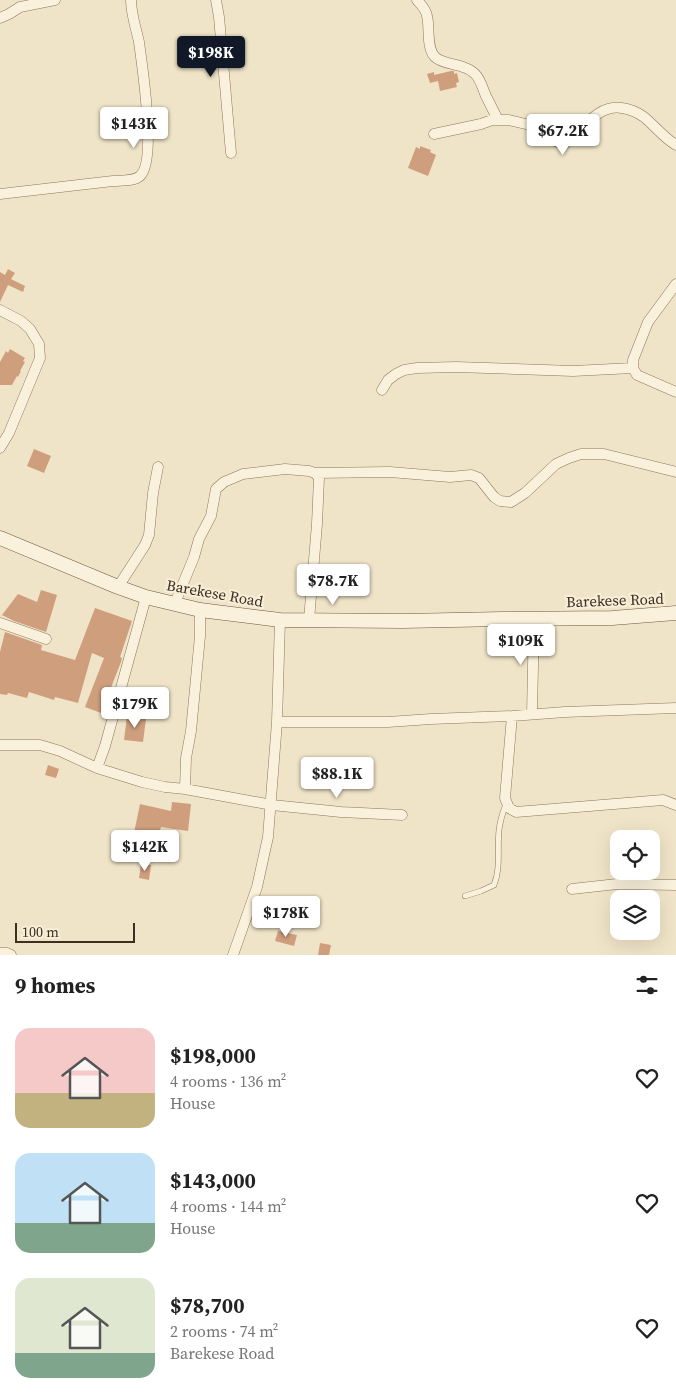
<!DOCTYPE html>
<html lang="en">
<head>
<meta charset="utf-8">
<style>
  :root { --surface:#fff; --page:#f6f6f6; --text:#222; --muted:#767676; --accent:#111827 }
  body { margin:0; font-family:"Source Serif 4",serif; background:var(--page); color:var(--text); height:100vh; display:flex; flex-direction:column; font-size:19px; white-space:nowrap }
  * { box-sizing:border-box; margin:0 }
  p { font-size:16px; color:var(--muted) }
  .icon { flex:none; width:28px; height:28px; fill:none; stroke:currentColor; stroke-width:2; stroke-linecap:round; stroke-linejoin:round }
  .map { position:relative; height:955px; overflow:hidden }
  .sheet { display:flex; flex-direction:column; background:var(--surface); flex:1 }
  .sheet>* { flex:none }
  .buttons { position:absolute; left:610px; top:830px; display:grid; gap:10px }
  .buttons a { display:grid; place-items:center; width:50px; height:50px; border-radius:10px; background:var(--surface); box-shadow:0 5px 20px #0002; font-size:25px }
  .scale { position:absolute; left:15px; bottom:12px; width:120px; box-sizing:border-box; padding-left:5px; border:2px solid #3d2e20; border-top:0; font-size:14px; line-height:18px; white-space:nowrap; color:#3d2e20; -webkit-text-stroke:4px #f7eed8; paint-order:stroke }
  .price { position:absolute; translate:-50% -42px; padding:0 11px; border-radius:5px; background:#fff; color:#222; font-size:16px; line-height:32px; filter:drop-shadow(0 1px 2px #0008) }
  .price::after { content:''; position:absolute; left:50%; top:30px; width:15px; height:11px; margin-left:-8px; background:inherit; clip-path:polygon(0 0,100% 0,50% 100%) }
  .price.active { background:var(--accent); color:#fff }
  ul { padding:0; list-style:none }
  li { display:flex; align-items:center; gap:15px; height:125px; padding:0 15px }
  li span { display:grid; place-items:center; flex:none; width:140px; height:100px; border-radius:15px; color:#555 }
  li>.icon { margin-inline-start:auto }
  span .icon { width:60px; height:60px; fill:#fffc; stroke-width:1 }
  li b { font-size:21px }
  h2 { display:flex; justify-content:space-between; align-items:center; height:60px; padding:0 15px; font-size:21px }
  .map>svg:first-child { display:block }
  .building { fill:#cf9f7d }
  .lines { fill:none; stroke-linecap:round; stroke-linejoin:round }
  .lane-casing { stroke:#8d765c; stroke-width:6 }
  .street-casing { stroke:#8d765c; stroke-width:11 }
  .secondary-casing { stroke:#6f573f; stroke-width:15 }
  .lane { stroke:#faf1dc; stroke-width:5 }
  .street { stroke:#faf1dc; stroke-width:10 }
  .secondary { stroke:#faf1dc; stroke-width:14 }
  .labels { text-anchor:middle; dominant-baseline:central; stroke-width:4.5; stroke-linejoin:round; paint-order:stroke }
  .street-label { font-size:15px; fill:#3d2e20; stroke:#f7eed8 }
</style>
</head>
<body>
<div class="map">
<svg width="676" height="955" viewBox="0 0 676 955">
  <rect width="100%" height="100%" fill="#f0e4c8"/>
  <path class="building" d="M451 71H454V74L457 73 459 82 456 83 457 87 440 91 438 81 430 83 427 74 434 72V75Z
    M420 146 431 150 430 152 436 155 428 176 408 168 416 147 420 149Z
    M8 269 15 273 11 279 25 286 23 292 8 285 0 302V272L5 275Z
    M10 349 25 358 23 361 25 362 20 371H21L18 377 17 376 12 385H0V362L6 351 8 353Z
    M34 449 51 456 44 473 27 466Z
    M41 590 57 595 46 632 14 621 2 615 18 594 37 602Z
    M95 608 132 621 120 657 122 658 121 662 101 713 85 707 104 658 92 653 78 703 55 697 54 700 29 692 27 698 8 693 7 695 0 694V652L5 632 42 645 41 650 75 660Z
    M127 716 146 719 143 742 124 740Z
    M48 765 59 769 56 778 45 775Z
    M172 802 191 804 188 831 161 827 157 843 153 842 152 845 143 843 144 839 136 837V834L134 833 140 804 171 811Z
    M141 864 151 865 149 880 139 878Z
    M278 931 297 935 294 946 275 941Z
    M320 943 331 945 329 955H318Z"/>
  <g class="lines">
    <g class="lane-casing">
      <path id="lane" d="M465 896 481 891 494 885C501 868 497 849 499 830 500 821 503 812 506 804"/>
    </g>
    <g class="street-casing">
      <path id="street" d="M216 0 219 17 231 153
        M417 0C421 5 426 9 427 16 430 27 426 48 435 57 441 63 455 64 463 67 479 72 480 82 486 96 490 104 494 112 498 120
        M0 18 9 14 20 7 55 0
        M434 134 481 124 492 120H509L530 125 552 140 564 144C582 131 597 104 622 108 630 109 637 112 644 117 655 126 664 138 676 145
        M0 194 113 181C121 180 133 182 140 176 157 161 142 65 139 42 136 28 131 14 131 0
        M676 284 648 322 633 360V368L637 375 676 392
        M0 310 21 321 30 329 39 344 40 358 9 433 0 448
        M382 390 388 380 396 374 404 370 417 368 456 367 573 371 633 368
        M315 473 390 472 450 477 471 475 479 478 494 497 500 501 511 502 525 493 556 464 569 458 581 454H604L676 472
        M118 587 145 545 149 535 153 493 158 467
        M175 603 194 557 199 539 211 516 216 489 224 482 243 474 285 469 309 471 315 473 319 478 317 524 309 620
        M0 623 46 639
        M532 714 534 618
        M512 716 505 798 509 808 516 812 663 800 676 805
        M277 722H388L431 719 512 716 565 712 676 708
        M0 745H40L60 751 97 768 142 782 165 787 185 789 272 805 341 812 402 815
        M97 768 105 746 146 597
        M185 789 186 758 191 731 200 636V610
        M572 889 617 884 676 885
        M0 953H7L11 955
        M233 955 257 887 268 837 277 722 280 620"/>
    </g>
    <g class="secondary-casing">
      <path id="secondary" d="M0 538 118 587 146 597 200 610 280 620 403 621 503 619 612 618 676 613"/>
    </g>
    <use href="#lane" class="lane"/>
    <use href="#street" class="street"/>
    <use href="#secondary" class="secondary"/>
  </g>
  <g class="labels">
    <g class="street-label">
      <text transform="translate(215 593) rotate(10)">Barekese Road</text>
      <text transform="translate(615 600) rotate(-2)">Barekese Road</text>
    </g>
  </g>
</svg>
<div class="buttons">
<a><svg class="icon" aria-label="locate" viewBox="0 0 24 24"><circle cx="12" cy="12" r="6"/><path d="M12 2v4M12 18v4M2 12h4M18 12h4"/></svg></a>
<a><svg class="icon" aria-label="layers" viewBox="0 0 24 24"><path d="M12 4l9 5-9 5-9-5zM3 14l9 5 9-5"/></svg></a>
</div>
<div class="scale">100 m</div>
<b class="price active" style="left:211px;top:78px">$198K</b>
<b class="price" style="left:134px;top:149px">$143K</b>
<b class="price" style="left:563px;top:156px">$67.2K</b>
<b class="price" style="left:333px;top:606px">$78.7K</b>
<b class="price" style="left:521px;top:666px">$109K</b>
<b class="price" style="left:135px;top:729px">$179K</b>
<b class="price" style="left:337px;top:799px">$88.1K</b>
<b class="price" style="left:145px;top:872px">$142K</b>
<b class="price" style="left:286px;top:938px">$178K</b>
</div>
<section class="sheet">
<h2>9 homes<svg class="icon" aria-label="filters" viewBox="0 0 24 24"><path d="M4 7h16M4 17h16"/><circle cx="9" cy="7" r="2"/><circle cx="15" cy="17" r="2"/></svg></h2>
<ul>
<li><span style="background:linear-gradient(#f6c9c9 65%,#c2b280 0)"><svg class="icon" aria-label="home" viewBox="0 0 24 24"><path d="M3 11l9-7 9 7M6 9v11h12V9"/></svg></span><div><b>$198,000</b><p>4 rooms · 136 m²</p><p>House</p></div><svg class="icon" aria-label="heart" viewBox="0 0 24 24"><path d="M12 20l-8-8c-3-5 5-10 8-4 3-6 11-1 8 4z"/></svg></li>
<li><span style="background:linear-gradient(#bfe0f5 70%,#7fa58c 0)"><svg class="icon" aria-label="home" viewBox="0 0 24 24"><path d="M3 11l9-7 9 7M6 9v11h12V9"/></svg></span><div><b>$143,000</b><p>4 rooms · 144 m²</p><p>House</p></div><svg class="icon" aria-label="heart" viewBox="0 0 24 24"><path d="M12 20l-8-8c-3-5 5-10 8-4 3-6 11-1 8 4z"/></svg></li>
<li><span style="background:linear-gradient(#dfe7d0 75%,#7fa58c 0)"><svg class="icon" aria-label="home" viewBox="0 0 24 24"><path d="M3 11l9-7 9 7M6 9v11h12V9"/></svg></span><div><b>$78,700</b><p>2 rooms · 74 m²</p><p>Barekese Road</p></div><svg class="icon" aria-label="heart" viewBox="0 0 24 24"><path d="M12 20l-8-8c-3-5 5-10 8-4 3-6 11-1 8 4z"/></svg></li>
</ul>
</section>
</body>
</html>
